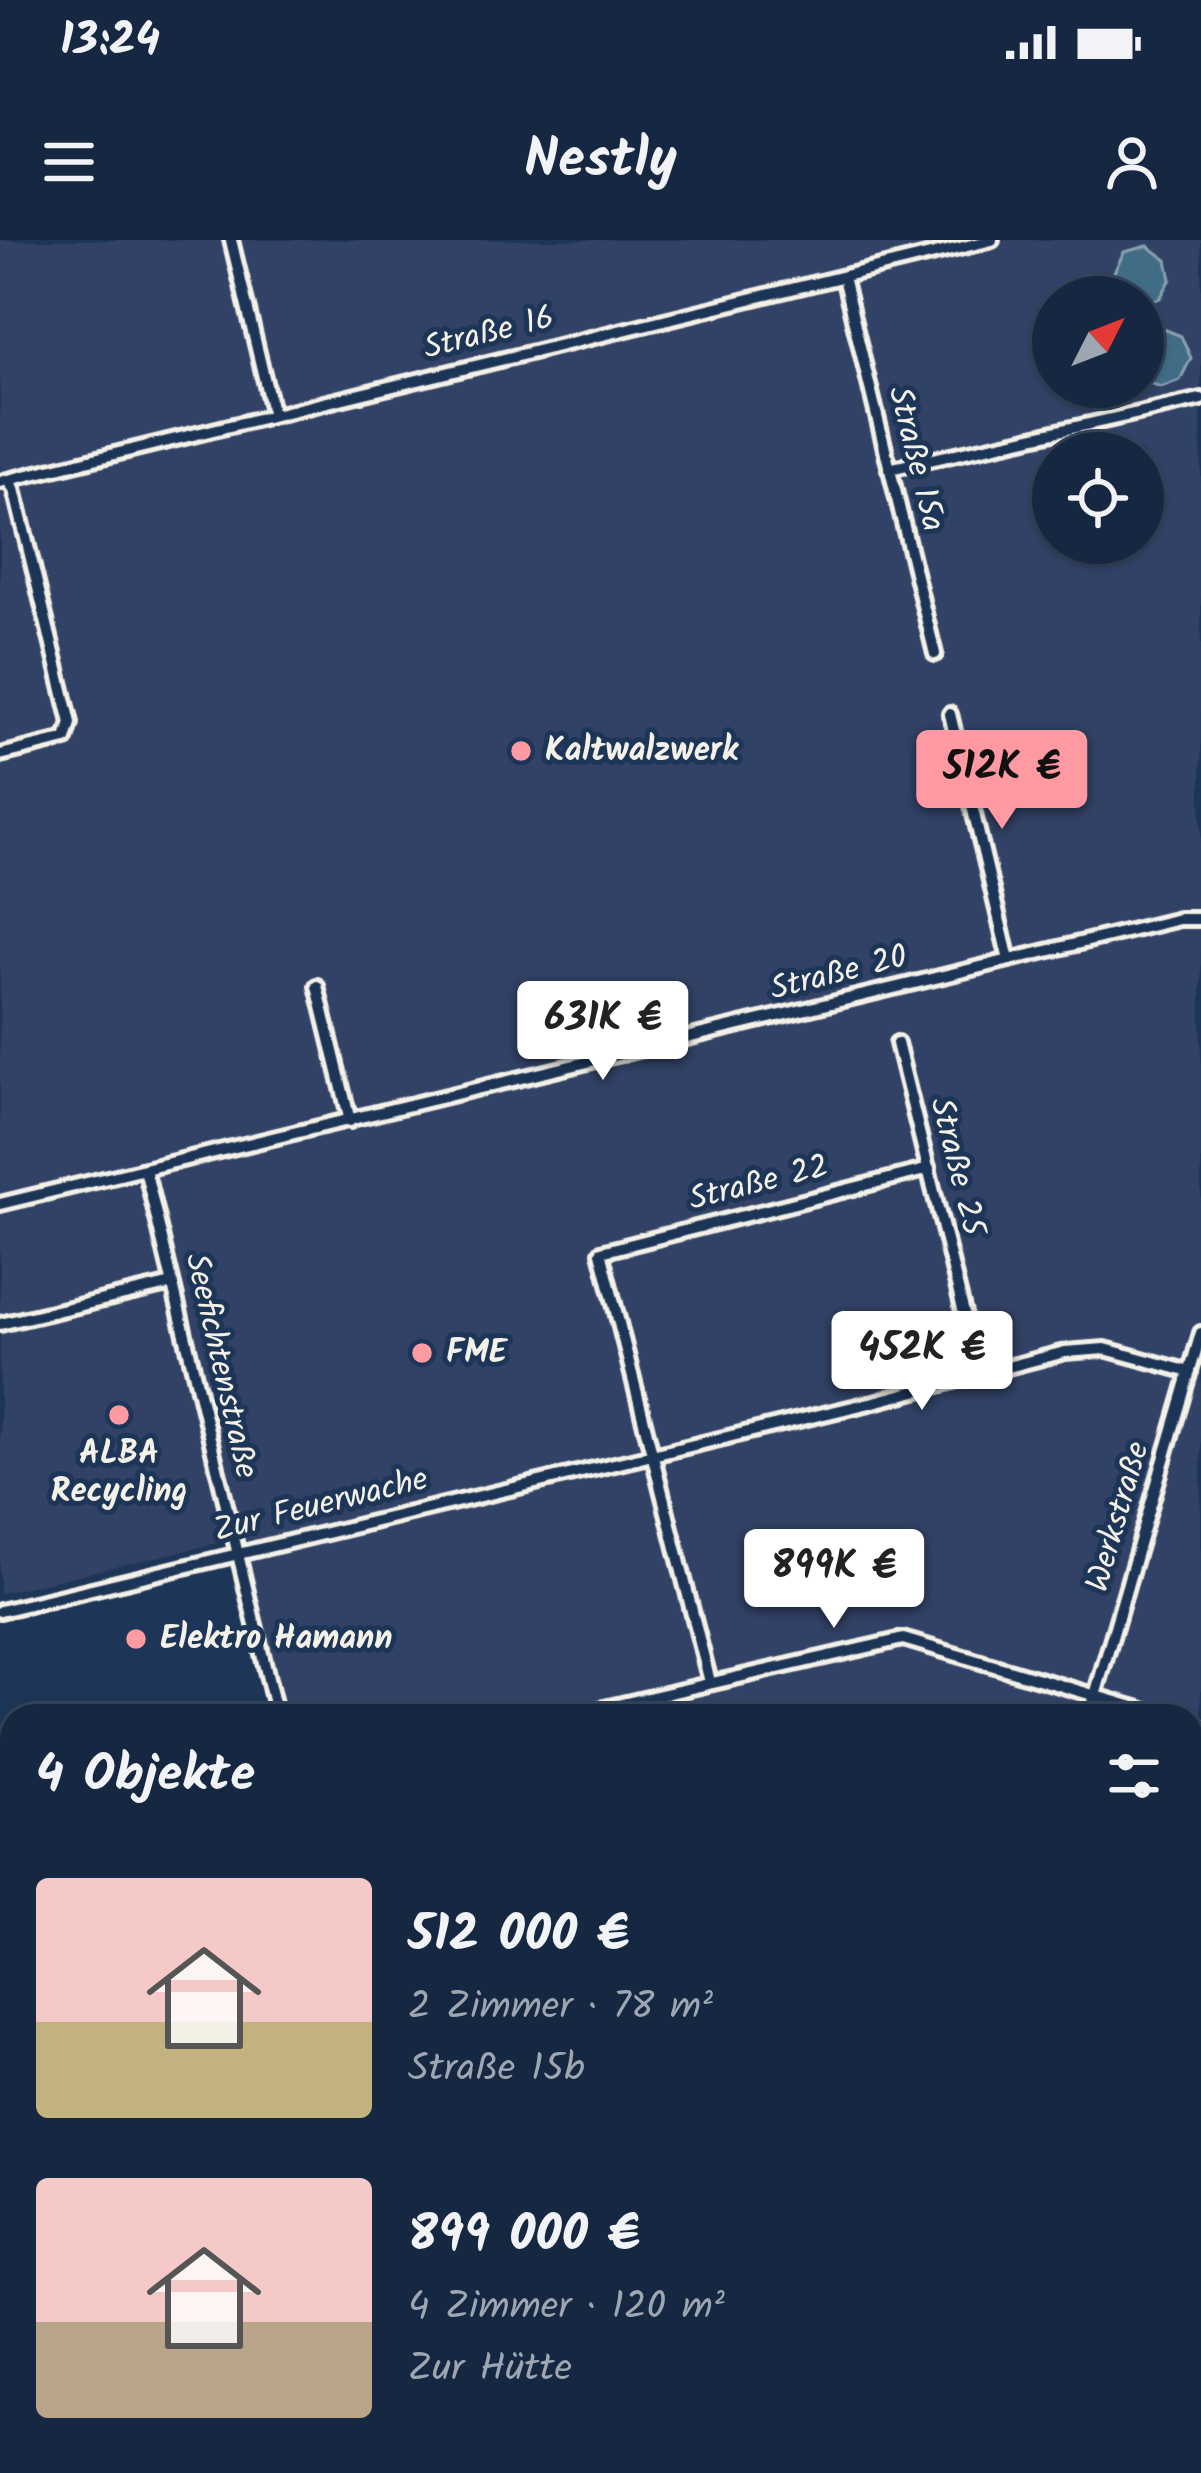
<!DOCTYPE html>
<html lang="de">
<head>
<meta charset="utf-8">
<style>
  :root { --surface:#162841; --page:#23344c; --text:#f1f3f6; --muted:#9ea6b1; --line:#35445a; --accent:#ff9aa2 }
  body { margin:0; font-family:Kalam,sans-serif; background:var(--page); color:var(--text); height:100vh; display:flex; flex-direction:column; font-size:45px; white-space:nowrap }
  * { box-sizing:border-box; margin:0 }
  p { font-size:39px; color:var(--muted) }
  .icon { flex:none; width:66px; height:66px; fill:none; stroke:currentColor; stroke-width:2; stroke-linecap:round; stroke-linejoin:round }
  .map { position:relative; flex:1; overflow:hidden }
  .drawer { position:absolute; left:0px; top:1464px; width:1203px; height:771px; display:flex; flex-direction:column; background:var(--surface); border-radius:36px 36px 0 0; box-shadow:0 3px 9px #0004,0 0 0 3px var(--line) }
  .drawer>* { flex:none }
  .needle { width:78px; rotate:48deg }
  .fabs { position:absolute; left:1032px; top:36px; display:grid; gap:24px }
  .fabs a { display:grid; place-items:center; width:132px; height:132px; border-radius:50%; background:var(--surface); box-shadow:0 3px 9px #0004,0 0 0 3px var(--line); font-size:60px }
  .price { position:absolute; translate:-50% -102px; padding:0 27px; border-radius:12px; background:#fff; color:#222; font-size:39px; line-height:78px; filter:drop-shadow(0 3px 6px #0008) }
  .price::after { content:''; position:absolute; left:50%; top:72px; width:36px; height:27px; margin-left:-18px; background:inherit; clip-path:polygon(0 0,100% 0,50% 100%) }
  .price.selected { background:var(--accent); color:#111 }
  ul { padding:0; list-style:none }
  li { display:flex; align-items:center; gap:36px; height:300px; padding:0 36px }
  li span { display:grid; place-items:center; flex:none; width:336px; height:240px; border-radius:12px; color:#555 }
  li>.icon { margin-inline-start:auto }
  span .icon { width:144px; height:144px; fill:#fffc; stroke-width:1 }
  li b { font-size:51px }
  h2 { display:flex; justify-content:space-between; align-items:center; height:144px; padding:0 36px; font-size:51px }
  .status { display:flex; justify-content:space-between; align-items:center; height:84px; padding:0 60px; background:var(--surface); direction:ltr }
  .status svg { height:33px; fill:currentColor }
  header { display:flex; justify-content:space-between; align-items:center; height:156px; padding:0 36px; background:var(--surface); font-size:54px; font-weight:600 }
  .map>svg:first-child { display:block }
  .built { fill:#314366; fill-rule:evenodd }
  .green { fill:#4e6e6e; stroke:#a1b0ab; stroke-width:3 }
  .water { fill:#406c85; stroke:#88a1ad; stroke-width:3 }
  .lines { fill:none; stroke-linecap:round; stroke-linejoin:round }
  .minor-casing { stroke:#f4f1e8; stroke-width:20 }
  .minor { stroke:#1d3557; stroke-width:10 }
  .poi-dot { fill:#ff9aa2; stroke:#1d3557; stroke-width:4.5 }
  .labels { text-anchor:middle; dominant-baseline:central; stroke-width:10; stroke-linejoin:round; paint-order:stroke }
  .street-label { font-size:33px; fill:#f4f1e8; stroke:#1d3557 }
  .poi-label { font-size:33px; font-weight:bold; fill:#f4f1e8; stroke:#1d3557; text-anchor:start }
</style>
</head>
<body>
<div class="status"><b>13:24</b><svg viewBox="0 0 49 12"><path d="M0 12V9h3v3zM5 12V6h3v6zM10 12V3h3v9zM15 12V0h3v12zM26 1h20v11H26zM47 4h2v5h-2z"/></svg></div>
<header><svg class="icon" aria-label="menu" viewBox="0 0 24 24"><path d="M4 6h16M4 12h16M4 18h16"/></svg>Nestly<svg class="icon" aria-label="person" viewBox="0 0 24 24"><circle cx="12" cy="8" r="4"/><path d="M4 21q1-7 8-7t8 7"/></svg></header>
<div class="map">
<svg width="1201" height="2233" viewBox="0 0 1201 2233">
  <rect width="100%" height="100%" fill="#1d3557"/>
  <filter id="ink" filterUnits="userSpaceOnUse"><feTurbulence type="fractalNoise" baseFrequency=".00833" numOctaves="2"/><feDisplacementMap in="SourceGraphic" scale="24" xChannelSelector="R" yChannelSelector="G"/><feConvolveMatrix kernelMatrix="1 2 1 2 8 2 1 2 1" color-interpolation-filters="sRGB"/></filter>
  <g filter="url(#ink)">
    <path class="built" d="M0 0H1201V2233H860L863 2223H1191V1476H272L231 1300 0 1353ZM1053 57H1143V147H1053ZM1053 213H1143V303H1053Z"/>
    <path class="green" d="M541 2223H743L742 2233H546Z"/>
    <path class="water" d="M1148 6 1167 20 1171 39 1160 58 1143 64V57L1121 55 1113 34 1124 12Z
      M1161 88 1181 96 1191 118 1180 140 1161 147 1143 141V94Z"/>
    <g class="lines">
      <g class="minor-casing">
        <path id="minor" d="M231 0 273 175
          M843 37 935 414
          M889 229 1201 159
          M0 242 992 0
          M950 474 1009 720
          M0 515 66 499 71 483 14 249 8 241
          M317 746 350 881
          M897 803 979 1134
          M145 929 277 1476
          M0 964 1179 679H1201
          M0 1084 172 1044
          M0 1371 874 1162 1065 1112 1105 1109 1190 1132
          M710 1442 601 1012 929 929
          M570 1476 903 1399 1164 1476
          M1089 1476 1201 1093
          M1191 1484 1201 1488
          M0 1618 12 1615
          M0 1657 12 1699
          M1191 1877 1201 1880
          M0 2111 12 2135
          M58 2223 63 2233
          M284 2223 289 2233
          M460 2233 468 2223
          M866 2233 869 2223"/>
      </g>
      <use href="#minor" class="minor"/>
    </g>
  </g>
  <g class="poi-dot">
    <circle cx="521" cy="511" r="12"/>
    <circle cx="422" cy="1113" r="12"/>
    <circle cx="119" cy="1175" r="12"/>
    <circle cx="136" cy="1399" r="12"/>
  </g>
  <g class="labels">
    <g class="street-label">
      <text transform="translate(489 94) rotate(-14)">Straße 16</text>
      <text transform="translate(915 219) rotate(76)">Straße 15a</text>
      <text transform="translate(839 734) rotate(-14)">Straße 20</text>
      <text transform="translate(956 927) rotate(76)">Straße 25</text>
      <text transform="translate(759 944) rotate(-14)">Straße 22</text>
      <text transform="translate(220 1126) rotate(77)">Seefichtenstraße</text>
      <text transform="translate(321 1266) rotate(-14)">Zur Feuerwache</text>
      <text transform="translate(1119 1277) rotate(-74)">Werkstraße</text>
    </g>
    <g class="poi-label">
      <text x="545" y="511">Kaltwalzwerk</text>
      <text x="446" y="1113">FME</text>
      <text x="119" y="1214" text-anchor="middle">ALBA<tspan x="119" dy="38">Recycling</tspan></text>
      <text x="160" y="1399">Elektro Hamann</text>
    </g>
  </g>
</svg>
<div class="fabs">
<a><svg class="needle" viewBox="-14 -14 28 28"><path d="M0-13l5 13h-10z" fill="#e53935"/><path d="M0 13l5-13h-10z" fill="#9ea6b1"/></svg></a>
<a><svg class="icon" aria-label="locate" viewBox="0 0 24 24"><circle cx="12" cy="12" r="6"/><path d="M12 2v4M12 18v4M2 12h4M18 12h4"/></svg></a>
</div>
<b class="price selected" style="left:1002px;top:592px">512K €</b>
<b class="price" style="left:603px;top:843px">631K €</b>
<b class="price" style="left:922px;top:1173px">452K €</b>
<b class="price" style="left:834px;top:1391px">899K €</b>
<section class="drawer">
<h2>4 Objekte<svg class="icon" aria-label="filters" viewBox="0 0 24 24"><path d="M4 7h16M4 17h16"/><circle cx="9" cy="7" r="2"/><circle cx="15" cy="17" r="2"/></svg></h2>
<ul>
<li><span style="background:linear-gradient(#f6c9c9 60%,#c2b280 0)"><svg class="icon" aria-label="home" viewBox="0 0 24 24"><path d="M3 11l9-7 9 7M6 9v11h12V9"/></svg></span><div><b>512 000 €</b><p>2 Zimmer · 78 m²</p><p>Straße 15b</p></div></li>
<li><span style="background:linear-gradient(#f6c9c9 60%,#b9a48a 0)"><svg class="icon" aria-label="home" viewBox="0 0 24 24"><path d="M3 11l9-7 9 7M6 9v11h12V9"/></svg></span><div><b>899 000 €</b><p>4 Zimmer · 120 m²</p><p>Zur Hütte</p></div></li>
</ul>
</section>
</div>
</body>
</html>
